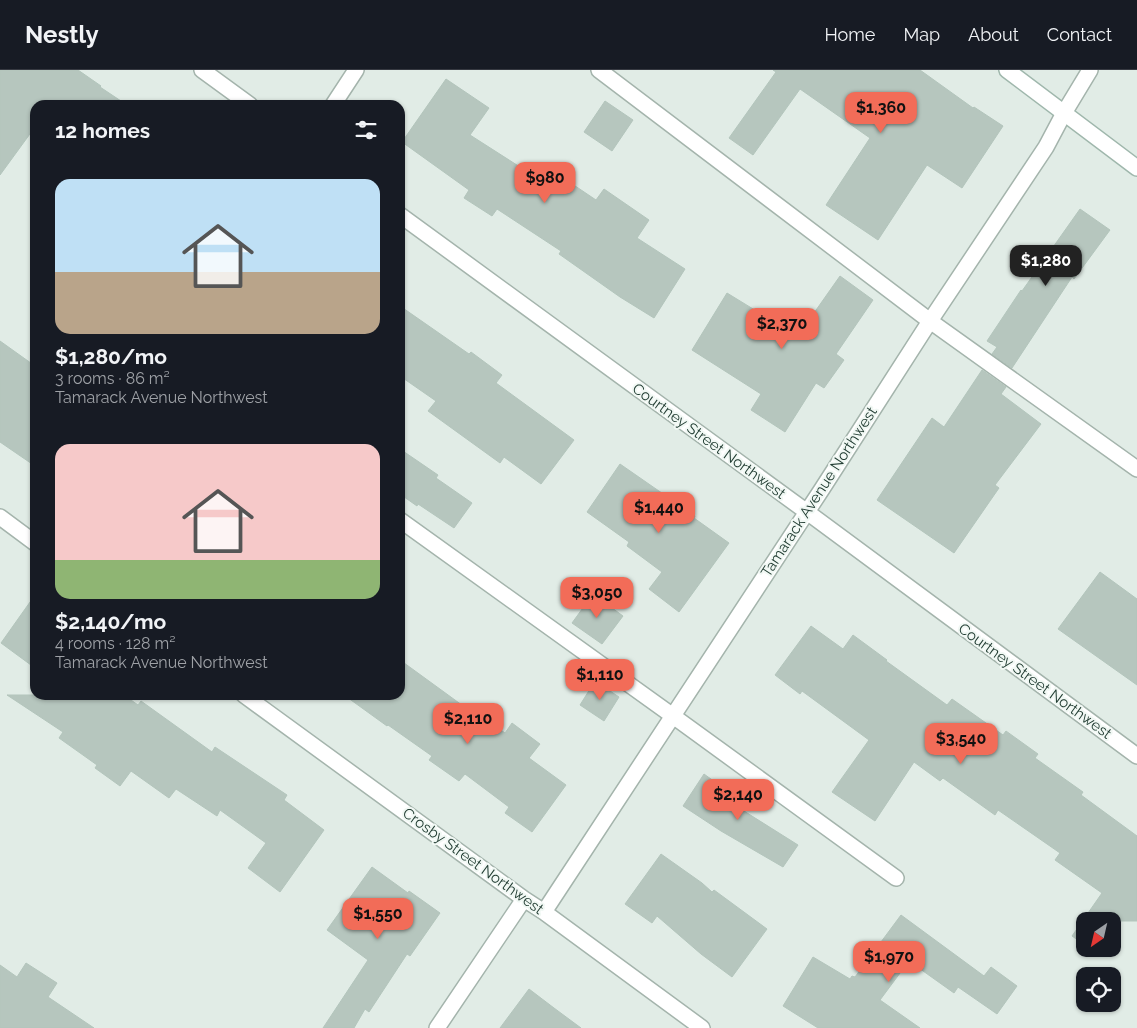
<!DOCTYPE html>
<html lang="en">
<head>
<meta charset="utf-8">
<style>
  :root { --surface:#171b24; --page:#20242c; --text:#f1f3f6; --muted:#9ea1a6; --line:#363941; --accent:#f26c58 }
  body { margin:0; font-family:Raleway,sans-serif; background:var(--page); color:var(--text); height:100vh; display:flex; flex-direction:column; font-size:19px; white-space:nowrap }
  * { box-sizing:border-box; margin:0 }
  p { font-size:16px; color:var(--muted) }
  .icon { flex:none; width:28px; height:28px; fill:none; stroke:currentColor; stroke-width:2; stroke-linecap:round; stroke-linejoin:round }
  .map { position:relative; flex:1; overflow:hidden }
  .details { position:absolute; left:30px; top:30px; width:375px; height:600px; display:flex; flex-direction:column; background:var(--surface); border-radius:15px; box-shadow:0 1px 4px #0004 }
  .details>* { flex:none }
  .needle { width:32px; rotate:214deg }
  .fabs { position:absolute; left:1076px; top:842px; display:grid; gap:10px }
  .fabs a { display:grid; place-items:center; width:45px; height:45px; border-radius:10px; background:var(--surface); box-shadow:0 1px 4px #0004; font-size:25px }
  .price { position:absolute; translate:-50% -42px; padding:0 11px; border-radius:10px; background:var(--accent); color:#111; font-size:16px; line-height:32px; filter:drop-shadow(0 1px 2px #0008) }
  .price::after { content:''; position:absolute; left:50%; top:30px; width:15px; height:11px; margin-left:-8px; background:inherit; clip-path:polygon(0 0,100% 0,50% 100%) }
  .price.selected { background:#222; color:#fff }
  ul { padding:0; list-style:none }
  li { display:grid; align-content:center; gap:10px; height:265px; padding:0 25px }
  li span { display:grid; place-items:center; height:155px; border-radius:15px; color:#555 }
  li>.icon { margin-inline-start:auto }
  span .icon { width:90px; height:90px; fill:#fffc; stroke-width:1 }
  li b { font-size:21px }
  h2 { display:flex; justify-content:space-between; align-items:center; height:60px; padding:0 25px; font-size:21px }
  header { display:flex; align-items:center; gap:30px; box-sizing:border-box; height:70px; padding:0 25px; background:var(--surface); border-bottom:1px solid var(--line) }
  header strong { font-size:24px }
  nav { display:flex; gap:28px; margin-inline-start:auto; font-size:18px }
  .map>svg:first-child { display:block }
  .building { fill:#b6c6be; stroke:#b3c5bc }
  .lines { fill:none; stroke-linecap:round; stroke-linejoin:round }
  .lane-casing { stroke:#a4b4ac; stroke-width:18 }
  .street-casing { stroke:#a4b4ac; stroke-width:18 }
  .secondary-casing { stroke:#9fb7ac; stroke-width:18 }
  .lane { stroke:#fff; stroke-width:15 }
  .street { stroke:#fff; stroke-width:15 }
  .secondary { stroke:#fff; stroke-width:15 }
  .labels { text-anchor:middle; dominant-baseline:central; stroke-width:4; stroke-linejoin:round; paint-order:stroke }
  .street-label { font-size:15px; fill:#213c32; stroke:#f1f8f4 }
</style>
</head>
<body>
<header>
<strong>Nestly</strong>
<nav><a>Home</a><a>Map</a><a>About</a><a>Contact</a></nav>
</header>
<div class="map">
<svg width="1137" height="958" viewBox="0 0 1137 958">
  <rect width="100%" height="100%" fill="#e1ece6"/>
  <path class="building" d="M0 0H78L101 16 100 17 127 35H35V57L0 105Z
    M773 0H920L973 38 974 37 1003 56 962 118 927 95 878 170 826 135 870 68 800 19 753 85 729 68 776 2Z
    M446 9 489 38 470 65 545 113 553 101 596 130 604 119 649 150 637 168 685 199 654 248 620 227 559 184 561 181 497 139 492 146 464 128 469 120 402 72Z
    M605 31 633 50 612 81 584 62Z
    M1080 139 1110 160 1074 209 1072 207 1012 298 992 284 997 277 987 271 1021 220 1022 221Z
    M840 206 873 230 836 284 844 290 824 318 816 313 785 362 751 340 761 324 692 280 727 223 794 264 799 257 802 260Z
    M400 236 469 284 471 282 502 305 496 313 574 370 541 414 504 387 500 393 428 341 436 331 400 306Z
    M0 271 35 296V396L0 372Z
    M982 300 1006 317 1001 324 1041 354 995 415 999 418 954 483 877 430 932 348 944 357Z
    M400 379 438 405 436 408 472 433 454 458 418 434 417 436 400 424Z
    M620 394 695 446 694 448 729 473 679 542 649 519 662 502 627 476 629 472 587 442Z
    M1100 502 1137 529V615L1058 559Z
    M593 524 623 546 602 574 572 553Z
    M35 525V598L1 573Z
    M811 556 843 579 853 565 887 590 886 591 947 635 952 629 1003 665 1006 661 1038 684 1035 688 1083 722 1081 725 1137 766V851H1117L1112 858V851H1085V875L1072 866 1102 823 1055 790 1060 783 998 740 995 745 943 708 940 711 914 692 875 751 832 722 869 670 802 621 800 624 775 605Z
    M400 590 466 638 468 636 505 663 512 653 540 674 529 688 566 715 532 762 505 743 509 737 465 704 459 711 429 690 432 686 388 655 387 656 344 625H400Z
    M595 611 619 627 604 651 580 635Z
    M7 625H124L138 635 141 631 212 682 215 677 287 725 284 730 324 760 280 822 248 798 266 773 220 740 217 746 176 719 169 728 131 701 120 716 95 698 97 695 59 668 63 662Z
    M704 704 740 730 736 736 798 775 783 797 721 761 683 736Z
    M661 784 702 813 712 822 714 820 767 859 732 907 701 884 657 846 652 853 625 834Z
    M372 797 408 823 409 821 440 843 410 886 407 884 369 942 365 939 354 958H323L368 890 327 860Z
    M901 845 984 906 991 897 1017 916 997 944 958 917 954 923 909 891 880 930 920 958H818L783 936 813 887 850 909 852 906 855 907Z
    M26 893 57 913 48 927 94 958H0V895L17 907Z
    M529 919 554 938 581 958H500Z"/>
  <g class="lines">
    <g class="lane-casing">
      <path id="lane" d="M599 0 930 251 1137 399
        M400 450 673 646 896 808"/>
    </g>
    <g class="street-casing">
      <path id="street" d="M202 0 250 35
        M333 35 356 0
        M400 145 807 442 1137 686
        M0 447 35 473
        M244 625 524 829 544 842 702 958
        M544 842 822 419 930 251 1046 77 1064 43 1090 0
        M437 958 524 829"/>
    </g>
    <g class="secondary-casing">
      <path id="secondary" d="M1007 0 1137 98"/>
    </g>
    <use href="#lane" class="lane"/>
    <use href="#street" class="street"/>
    <use href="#secondary" class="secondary"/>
  </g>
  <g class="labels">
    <g class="street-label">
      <text transform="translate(709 371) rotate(36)">Courtney Street Northwest</text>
      <text transform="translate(819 422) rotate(-57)">Tamarack Avenue Northwest</text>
      <text transform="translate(1035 611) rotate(36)">Courtney Street Northwest</text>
      <text transform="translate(473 791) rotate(36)">Crosby Street Northwest</text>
    </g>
  </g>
</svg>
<div class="fabs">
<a><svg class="needle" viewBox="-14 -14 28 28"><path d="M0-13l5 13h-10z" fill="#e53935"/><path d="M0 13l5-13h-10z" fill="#9ea1a6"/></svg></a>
<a><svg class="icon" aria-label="locate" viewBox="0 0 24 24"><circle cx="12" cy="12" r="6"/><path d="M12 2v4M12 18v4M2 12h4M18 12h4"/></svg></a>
</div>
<b class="price" style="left:881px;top:64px">$1,360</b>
<b class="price" style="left:545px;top:134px">$980</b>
<b class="price selected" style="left:1046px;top:217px">$1,280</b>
<b class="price" style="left:782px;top:280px">$2,370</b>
<b class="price" style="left:659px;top:464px">$1,440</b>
<b class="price" style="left:597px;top:549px">$3,050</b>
<b class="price" style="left:600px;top:631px">$1,110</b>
<b class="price" style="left:468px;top:675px">$2,110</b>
<b class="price" style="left:961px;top:695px">$3,540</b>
<b class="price" style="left:738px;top:751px">$2,140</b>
<b class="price" style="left:378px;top:870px">$1,550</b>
<b class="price" style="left:889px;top:913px">$1,970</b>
<section class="details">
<h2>12 homes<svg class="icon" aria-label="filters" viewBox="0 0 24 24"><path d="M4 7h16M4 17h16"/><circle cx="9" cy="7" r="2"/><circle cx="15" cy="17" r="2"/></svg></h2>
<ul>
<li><span style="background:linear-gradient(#bfe0f5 60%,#b9a48a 0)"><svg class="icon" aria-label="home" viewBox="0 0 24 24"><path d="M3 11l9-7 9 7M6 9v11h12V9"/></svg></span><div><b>$1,280/mo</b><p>3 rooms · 86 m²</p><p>Tamarack Avenue Northwest</p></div></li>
<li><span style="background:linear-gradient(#f6c9c9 75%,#8fb573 0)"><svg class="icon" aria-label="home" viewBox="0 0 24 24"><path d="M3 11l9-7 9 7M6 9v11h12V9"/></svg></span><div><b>$2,140/mo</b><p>4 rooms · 128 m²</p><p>Tamarack Avenue Northwest</p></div></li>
</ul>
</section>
</div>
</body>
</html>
